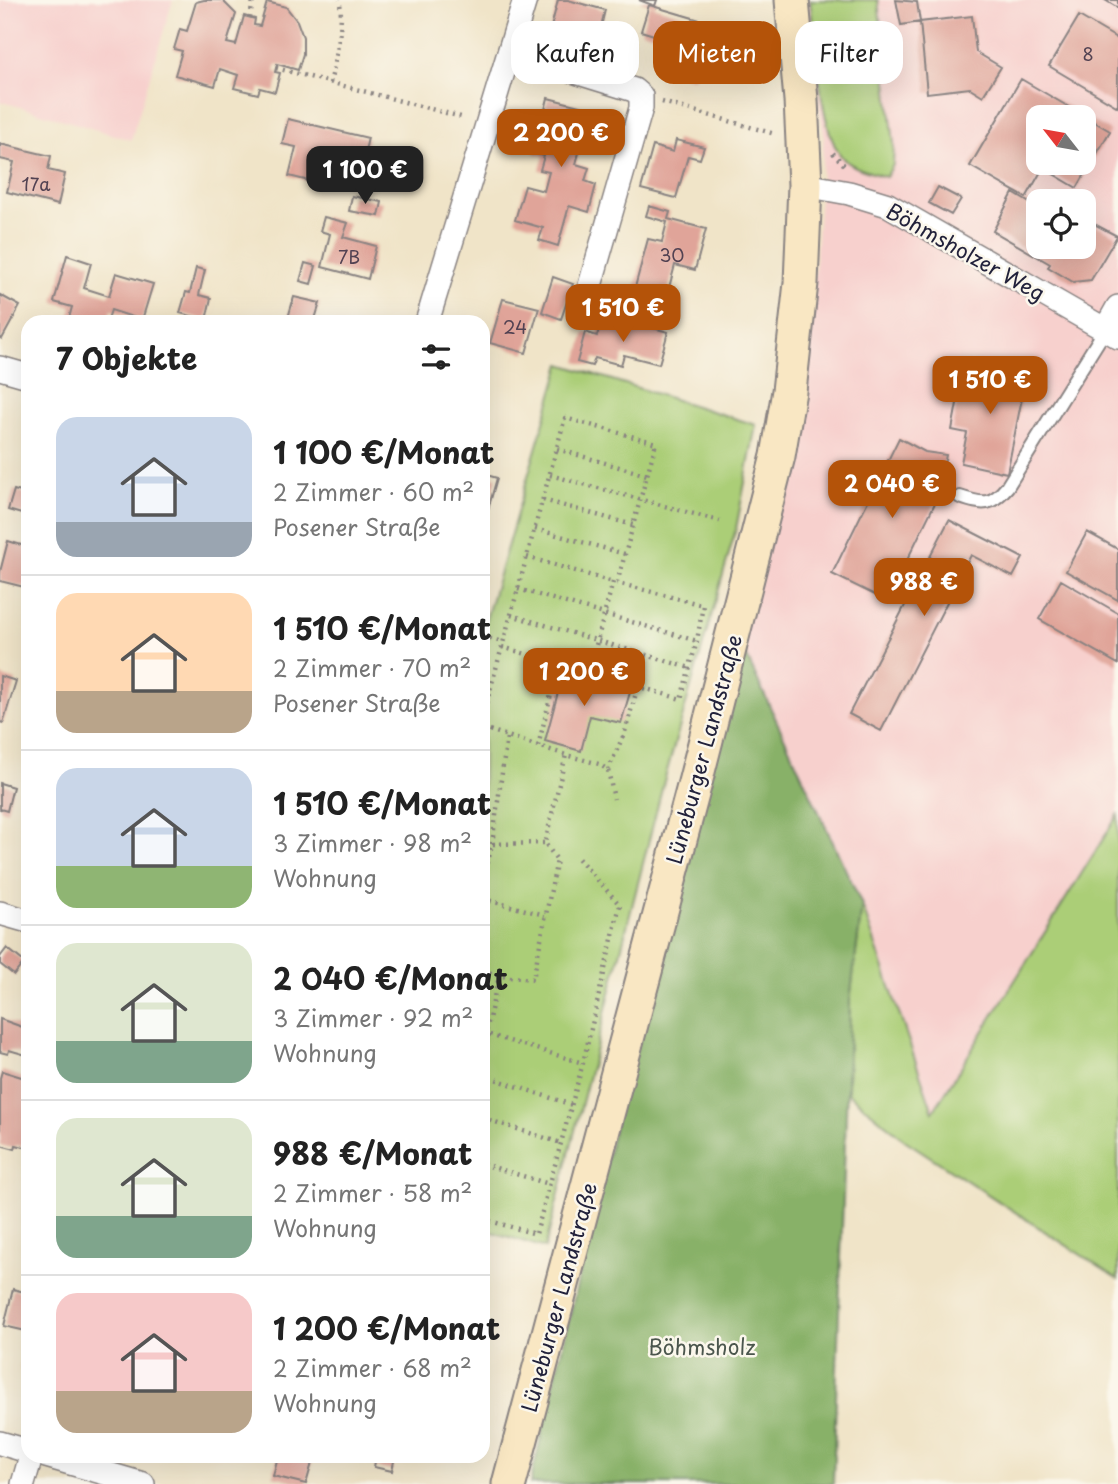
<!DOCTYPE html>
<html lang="de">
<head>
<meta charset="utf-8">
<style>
  :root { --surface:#fff; --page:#f2f2f2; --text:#222; --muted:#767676; --line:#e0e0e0; --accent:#b45309 }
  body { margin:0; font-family:"Playpen Sans",sans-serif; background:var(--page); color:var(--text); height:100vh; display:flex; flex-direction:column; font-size:26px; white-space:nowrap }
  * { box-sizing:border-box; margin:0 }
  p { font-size:23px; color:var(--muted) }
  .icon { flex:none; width:38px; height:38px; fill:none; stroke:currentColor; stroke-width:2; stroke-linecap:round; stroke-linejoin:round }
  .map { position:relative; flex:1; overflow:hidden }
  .sheet { position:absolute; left:21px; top:315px; width:469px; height:1148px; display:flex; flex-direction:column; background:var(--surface); border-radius:21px; box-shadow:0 7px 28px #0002 }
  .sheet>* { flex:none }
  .top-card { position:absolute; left:511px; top:21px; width:500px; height:63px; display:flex; gap:14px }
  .needle { width:46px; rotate:301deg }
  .buttons { position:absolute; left:1026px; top:105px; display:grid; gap:14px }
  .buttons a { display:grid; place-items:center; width:70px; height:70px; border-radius:14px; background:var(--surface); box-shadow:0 7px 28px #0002; font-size:35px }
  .price { position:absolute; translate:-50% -60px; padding:0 16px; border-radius:14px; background:var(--accent); color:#fff; font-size:23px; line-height:46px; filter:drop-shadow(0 2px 4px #0008) }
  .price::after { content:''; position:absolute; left:50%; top:42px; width:21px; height:16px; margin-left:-10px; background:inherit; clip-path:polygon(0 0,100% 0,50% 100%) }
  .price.active { background:#222; color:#fff }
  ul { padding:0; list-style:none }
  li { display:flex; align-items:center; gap:21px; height:175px; padding:0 35px }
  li+li { border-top:2px solid var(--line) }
  li span { display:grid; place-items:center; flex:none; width:196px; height:140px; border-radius:21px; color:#555 }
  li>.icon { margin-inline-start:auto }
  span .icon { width:84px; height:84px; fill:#fffc; stroke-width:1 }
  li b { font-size:30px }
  h2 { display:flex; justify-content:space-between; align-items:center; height:84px; padding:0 35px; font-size:30px }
  .pill { padding:0 24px; border-radius:21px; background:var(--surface); box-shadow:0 7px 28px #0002; font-size:24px; line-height:63px }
  .pill.active { background:var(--accent); color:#fff }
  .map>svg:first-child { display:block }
  .built { fill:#f7d0cd; fill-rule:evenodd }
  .green { fill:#abce77; stroke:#667859; stroke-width:2 }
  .forest { fill:#88b168; stroke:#556a52; stroke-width:2 }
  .building { fill:#e0a499; fill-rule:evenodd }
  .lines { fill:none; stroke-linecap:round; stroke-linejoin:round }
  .lane-casing { stroke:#898382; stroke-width:16 }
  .street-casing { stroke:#898382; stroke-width:26 }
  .secondary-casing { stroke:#898382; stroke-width:37 }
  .path { stroke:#898382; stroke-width:4.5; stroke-dasharray:2 5; stroke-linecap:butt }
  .lane { stroke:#fff; stroke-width:12 }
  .street { stroke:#fff; stroke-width:23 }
  .secondary { stroke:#f9e7c3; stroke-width:33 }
  .labels { text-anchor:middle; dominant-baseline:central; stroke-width:5; stroke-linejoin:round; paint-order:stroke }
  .number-label { font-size:18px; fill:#524252 }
  .street-label { font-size:21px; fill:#22223b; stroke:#fbf7ec }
  .park-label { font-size:21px; fill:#4b564d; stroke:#fbf7ec }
</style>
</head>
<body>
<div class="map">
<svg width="1118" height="1484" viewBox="0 0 1118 1484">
  <rect width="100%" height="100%" fill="#fbf7ec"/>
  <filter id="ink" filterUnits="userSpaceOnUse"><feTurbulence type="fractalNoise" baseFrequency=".0143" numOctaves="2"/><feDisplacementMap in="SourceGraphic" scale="14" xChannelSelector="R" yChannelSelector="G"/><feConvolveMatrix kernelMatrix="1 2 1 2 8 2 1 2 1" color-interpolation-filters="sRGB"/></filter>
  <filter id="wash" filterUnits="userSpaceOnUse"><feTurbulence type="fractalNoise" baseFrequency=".00686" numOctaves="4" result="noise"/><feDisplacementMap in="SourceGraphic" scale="28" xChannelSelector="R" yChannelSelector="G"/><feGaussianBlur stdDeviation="1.57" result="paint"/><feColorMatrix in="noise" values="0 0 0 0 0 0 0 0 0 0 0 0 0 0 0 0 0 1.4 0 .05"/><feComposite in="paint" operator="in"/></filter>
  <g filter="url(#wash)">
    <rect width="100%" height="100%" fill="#f0e4c8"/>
    <path class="built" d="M0 0H173L131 140 0 101Z
      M802 0H1118V830L933 1113 862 905 740 642 815 272 824 134ZM1038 117H1083V163H1038ZM1038 201H1083V247H1038Z"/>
    <path class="green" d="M810 0H878L894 144 893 165 886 177C870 172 848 168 839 153 820 126 815 36 810 0Z
      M561 364 756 425 736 529 663 785 545 1248 483 1229V629Z
      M1118 815V1279L906 1141 848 1093 850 1001 862 905 933 1112Z"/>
    <path class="forest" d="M740 642 862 905 850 1001 833 1484H530L657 947Z"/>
    <g id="blocks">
      <path class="building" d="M204 0H222L236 14 227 43 236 45 244 16 255 19 254 25 260 26 267 2 286 7 297 21 303 37V54L298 70 277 64 275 72 280 73 275 92 260 88 258 94 234 88 238 75 220 69 215 86 175 75 182 51 174 49 180 29 187 31 196 2Z
        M558 0H568L605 10 595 51 548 39Z
        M639 0H657L655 6Z
        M896 0 917 2 920 22 901 25Z
        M1105 0H1118V8Z
        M649 5 710 23 693 78 658 68 667 39 641 31Z
        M972 16 976 52 1001 67 983 96 970 88 927 93 920 22Z
        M1079 16 1118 39V107L1049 66Z
        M751 51H763V69H752Z
        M1021 79 1110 131 1077 188 1043 168 1026 198 970 166ZM1038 117H1083V163H1038Z
        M548 98 607 113 601 134 585 130 576 164 589 168 585 181 596 185 589 212 569 206 558 246 539 240 543 228 515 220 525 186 544 191 549 172 540 170 544 156 534 153Z
        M288 119 368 138 362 164 327 156 321 184 289 176 296 147 282 144Z
        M676 140 704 147 700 159 688 156 676 198 641 189 653 146 673 152Z
        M0 144 51 156 48 170 65 174 58 205 7 192 14 162 0 159Z
        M938 187 961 199 951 215 929 203Z
        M1013 193 1038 208V247H1083V218L1117 236 1091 280 1073 282 1048 267 1050 264 993 231Z
        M352 196 382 202 379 216 349 211Z
        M649 206 670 212 668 219 706 229 695 270 675 265 666 299 634 291 648 239 662 242 667 222 646 216Z
        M324 217 348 223 343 237 376 246 368 279 322 267 330 234 320 231Z
        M67 255 91 263 84 288 109 296 116 273 153 284 142 320 111 310 107 322H68L72 307 54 302Z
        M305 263 316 266 311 284 300 281Z
        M196 268 205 270 199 295 211 298 206 320 180 313 186 292 190 293Z
        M553 277 573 284 561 319 542 312Z
        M0 295 20 306 2 339 0 338Z
        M294 297 320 303 315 319 324 322H297L298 320 288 318Z
        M503 299 539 308 526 353 490 343Z
        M627 321 668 332 659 364 624 355 621 365 595 358 592 366 577 362 585 332 597 336 601 323 625 329Z
        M992 361 1028 368 1007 473 961 463 967 433 952 430 962 377 988 382Z
        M899 438 925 452 946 455 936 501 887 601 832 574Z
        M483 474 497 478 487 513 483 512Z
        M14 490 28 494V516L8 510Z
        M949 520 1023 558 1013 577 971 555 881 731 849 714Z
        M1087 532 1118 549V600L1066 571Z
        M8 541 28 547V588L0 581V572Z
        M1061 580 1118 613V664L1039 619Z
        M564 670 631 689 621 723 590 716 581 751 545 741Z
        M0 676 16 681 3 723 0 722Z
        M0 783 13 787 7 811 0 809Z
        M7 948 24 962 14 975 0 964V957Z
        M0 1019 28 1029 26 1055 9 1050 8 1054 0 1052Z
        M2 1071 28 1079V1148L16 1145 15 1149 0 1145V1078Z
        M13 1289 28 1293 26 1331 4 1326Z
        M27 1343H28V1369L20 1367Z
        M278 1456H314L306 1484 273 1476Z
        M376 1456H395L392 1471 374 1467Z"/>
    </g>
  </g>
  <g filter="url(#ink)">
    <use href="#blocks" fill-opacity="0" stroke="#898382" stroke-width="2"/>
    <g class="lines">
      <g class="lane-casing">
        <path id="lane" d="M960 497C984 505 991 506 1007 487L1105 330"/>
      </g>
      <g class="street-casing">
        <path id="street" d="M511 52 634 90 641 96V108L585 303
          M805 185 849 193 888 205 1118 337
          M427 322 525 0
          M1105 330 1118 307
          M0 368 28 376
          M0 913 28 921
          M0 1443 28 1451
          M46 1456 143 1484
          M23 1484 31 1456"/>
      </g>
      <g class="secondary-casing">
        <path id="secondary" d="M509 1484 696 779 778 456 789 391 801 283 805 185 801 100 792 0"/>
      </g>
      <path class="path" d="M250 18 253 0
        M276 68 465 118
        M330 83C335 64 345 17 339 0
        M662 102 775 134
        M833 153 846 167
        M557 449 647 475
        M550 475 720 521
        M543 500 633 525
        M535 529 625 554
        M527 557 613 582
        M518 589 697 641
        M511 615 690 668
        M483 637 503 642
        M502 647 681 699 697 641 703 605 617 583
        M483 716 565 418 656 443 617 583 613 582 589 671
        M483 728 566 755 599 764 608 770 614 799
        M538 746 559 663
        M608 770 625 732 638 686
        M492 844 507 737
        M483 884 492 844 545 843
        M483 899 545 915
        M483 970 499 976 533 979 557 860 545 843 566 755
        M483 1033 583 1063
        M483 1044 499 976
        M483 1075 572 1105
        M483 1118 561 1143
        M483 1164 549 1184
        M483 1219 536 1234 583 1063 620 905 576 856"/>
      <use href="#lane" class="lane"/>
      <use href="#street" class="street"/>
      <use href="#secondary" class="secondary"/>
    </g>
  </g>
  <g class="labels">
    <g class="number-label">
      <text x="1088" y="53">8</text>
      <text x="36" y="183">17a</text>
      <text x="672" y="254">30</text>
      <text x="349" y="256">7B</text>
      <text x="515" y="326">24</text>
    </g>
    <g class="street-label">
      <text transform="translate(966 251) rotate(29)">Böhmsholzer Weg</text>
      <text transform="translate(703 749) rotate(-75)">Lüneburger Landstraße</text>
      <text transform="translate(558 1297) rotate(-75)">Lüneburger Landstraße</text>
    </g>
    <g class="park-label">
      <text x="702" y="1346">Böhmsholz</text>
    </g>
  </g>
</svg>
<div class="buttons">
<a><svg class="needle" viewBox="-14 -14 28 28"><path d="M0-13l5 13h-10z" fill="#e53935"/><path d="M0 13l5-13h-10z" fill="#767676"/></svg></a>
<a><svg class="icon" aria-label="locate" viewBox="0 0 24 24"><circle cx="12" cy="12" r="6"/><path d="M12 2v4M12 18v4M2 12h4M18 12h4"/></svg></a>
</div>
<b class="price" style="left:561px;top:169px">2 200 €</b>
<b class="price active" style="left:365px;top:206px">1 100 €</b>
<b class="price" style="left:623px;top:344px">1 510 €</b>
<b class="price" style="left:990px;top:416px">1 510 €</b>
<b class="price" style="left:892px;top:520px">2 040 €</b>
<b class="price" style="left:924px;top:618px">988 €</b>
<b class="price" style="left:584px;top:708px">1 200 €</b>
<div class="top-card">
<a class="pill">Kaufen</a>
<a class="pill active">Mieten</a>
<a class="pill">Filter</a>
</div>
<section class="sheet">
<h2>7 Objekte<svg class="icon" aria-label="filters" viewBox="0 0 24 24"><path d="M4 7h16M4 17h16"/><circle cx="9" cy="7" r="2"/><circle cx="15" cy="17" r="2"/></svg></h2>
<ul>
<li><span style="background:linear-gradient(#c9d6e8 75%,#9aa5b1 0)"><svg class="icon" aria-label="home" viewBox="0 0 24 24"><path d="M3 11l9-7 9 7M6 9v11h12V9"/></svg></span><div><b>1 100 €/Monat</b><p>2 Zimmer · 60 m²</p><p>Posener Straße</p></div></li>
<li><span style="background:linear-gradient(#ffd9b3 70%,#b9a48a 0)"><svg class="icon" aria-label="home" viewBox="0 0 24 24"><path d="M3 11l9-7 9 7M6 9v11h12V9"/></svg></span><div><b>1 510 €/Monat</b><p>2 Zimmer · 70 m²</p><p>Posener Straße</p></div></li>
<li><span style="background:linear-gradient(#c9d6e8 70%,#8fb573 0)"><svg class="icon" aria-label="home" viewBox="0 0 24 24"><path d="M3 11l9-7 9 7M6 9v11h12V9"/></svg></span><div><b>1 510 €/Monat</b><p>3 Zimmer · 98 m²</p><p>Wohnung</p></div></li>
<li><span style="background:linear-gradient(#dfe7d0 70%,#7fa58c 0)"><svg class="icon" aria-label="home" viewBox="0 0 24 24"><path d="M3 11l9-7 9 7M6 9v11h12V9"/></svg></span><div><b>2 040 €/Monat</b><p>3 Zimmer · 92 m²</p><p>Wohnung</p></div></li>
<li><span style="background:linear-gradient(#dfe7d0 70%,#7fa58c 0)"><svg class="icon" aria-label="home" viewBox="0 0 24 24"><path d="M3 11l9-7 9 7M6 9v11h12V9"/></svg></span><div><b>988 €/Monat</b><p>2 Zimmer · 58 m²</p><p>Wohnung</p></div></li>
<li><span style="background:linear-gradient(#f6c9c9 70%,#b9a48a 0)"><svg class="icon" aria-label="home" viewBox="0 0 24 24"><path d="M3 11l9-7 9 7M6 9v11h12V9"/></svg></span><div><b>1 200 €/Monat</b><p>2 Zimmer · 68 m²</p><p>Wohnung</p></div></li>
</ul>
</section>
</div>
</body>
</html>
